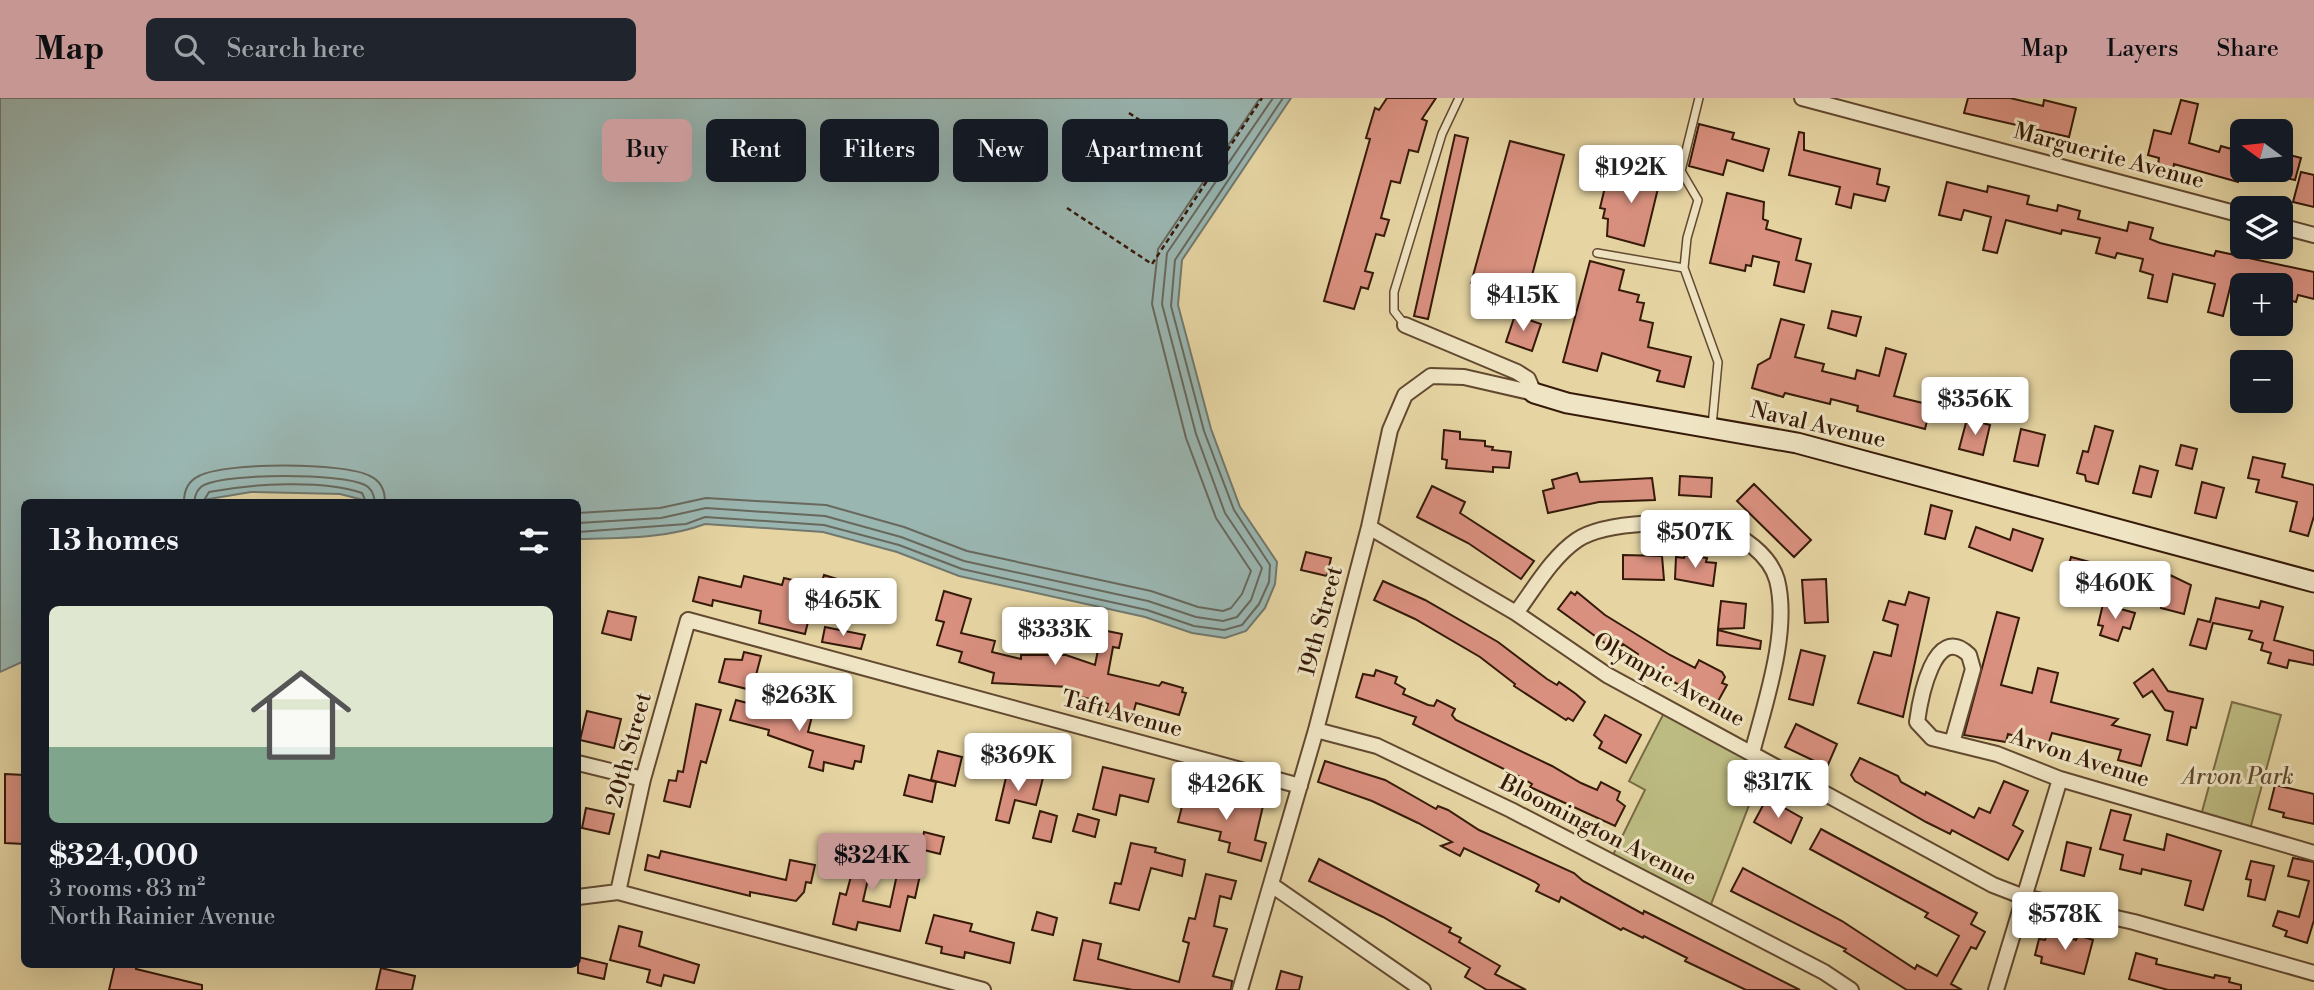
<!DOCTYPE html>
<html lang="en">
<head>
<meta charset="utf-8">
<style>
  :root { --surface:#171b24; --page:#20242c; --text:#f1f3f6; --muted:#9ea1a6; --accent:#c59692 }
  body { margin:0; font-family:"Libre Bodoni",serif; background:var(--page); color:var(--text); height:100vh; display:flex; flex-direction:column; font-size:26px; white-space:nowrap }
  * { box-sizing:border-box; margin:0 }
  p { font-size:23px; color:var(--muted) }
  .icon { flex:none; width:38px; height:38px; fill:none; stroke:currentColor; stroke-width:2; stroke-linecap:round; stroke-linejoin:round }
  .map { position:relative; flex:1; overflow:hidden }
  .sheet { position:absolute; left:21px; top:401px; width:560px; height:469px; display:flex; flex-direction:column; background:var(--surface); border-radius:10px; box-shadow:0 7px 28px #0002 }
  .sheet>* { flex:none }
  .banner { position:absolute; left:602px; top:21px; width:665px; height:63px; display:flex; gap:14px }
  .needle { width:46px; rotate:285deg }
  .tools { position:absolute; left:2230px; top:21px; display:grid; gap:14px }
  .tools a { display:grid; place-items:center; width:63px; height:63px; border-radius:10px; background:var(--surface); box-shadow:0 7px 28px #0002; font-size:35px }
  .price { position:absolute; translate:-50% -60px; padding:0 16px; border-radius:7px; background:#fff; color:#222; font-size:23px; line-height:46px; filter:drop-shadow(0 2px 4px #0008) }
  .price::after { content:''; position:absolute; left:50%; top:42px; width:21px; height:16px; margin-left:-10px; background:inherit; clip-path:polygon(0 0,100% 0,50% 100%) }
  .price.active { background:var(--accent); color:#111 }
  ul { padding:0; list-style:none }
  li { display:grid; align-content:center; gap:14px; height:371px; padding:0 28px }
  li span { display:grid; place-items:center; height:217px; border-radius:10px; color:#555 }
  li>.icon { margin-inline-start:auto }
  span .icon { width:126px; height:126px; fill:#fffc; stroke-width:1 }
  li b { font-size:30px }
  h2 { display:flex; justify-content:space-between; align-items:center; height:84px; padding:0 28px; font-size:30px }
  .chip { padding:0 24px; border-radius:10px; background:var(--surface); box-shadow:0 7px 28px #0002; font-size:24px; line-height:63px }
  .chip.active { background:var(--accent); color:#111 }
  header { display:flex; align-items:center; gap:42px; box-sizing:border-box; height:98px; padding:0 35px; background:var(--accent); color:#111 }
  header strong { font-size:33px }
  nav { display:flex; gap:38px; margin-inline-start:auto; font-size:24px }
  .search { width:490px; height:63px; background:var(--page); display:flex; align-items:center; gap:18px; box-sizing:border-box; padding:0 24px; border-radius:10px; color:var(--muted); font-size:26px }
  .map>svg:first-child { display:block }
  .green { fill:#bcbb81; stroke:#796a45; stroke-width:2 }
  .water { fill:#9ab6b1; stroke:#72786e; stroke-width:2 }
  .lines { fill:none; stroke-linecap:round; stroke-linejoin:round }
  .shore { stroke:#68685d; stroke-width:2 }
  .building { fill:#d9907f; stroke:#361a09; stroke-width:2 }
  .lane-casing { stroke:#624930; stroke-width:10 }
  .street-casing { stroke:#624930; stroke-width:18 }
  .secondary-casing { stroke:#361a09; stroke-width:23 }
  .path { stroke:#361a09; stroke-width:2.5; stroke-dasharray:5 3.5; stroke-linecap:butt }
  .lane { stroke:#efe4c3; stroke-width:7 }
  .street { stroke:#efe4c3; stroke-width:14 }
  .secondary { stroke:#efe4c3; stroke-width:19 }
  .labels { text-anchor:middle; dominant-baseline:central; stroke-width:6; stroke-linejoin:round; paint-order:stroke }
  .street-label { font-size:23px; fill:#361a09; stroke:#efe4c3 }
  .park-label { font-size:23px; font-style:italic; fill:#5e4a2d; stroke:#efe4c3 }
</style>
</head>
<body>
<header>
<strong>Map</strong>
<div class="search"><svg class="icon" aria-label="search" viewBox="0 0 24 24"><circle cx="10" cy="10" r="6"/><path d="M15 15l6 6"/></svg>Search here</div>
<nav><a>Map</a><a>Layers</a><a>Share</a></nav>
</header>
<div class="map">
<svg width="2314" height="892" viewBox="0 0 2314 892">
  <rect width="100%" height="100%" fill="#e6d5a3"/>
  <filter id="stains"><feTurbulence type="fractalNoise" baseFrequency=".00286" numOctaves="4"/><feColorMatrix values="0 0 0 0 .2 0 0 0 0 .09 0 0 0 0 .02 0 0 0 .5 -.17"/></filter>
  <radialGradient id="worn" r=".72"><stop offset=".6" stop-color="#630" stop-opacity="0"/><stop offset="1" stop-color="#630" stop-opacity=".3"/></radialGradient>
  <path class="green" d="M2232 604 2281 617 2249 735 2200 721Z
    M1667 609 1766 663 1708 814 1610 763 1645 692 1629 683Z"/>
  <path class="water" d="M0 0H1291L1182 162 1178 207 1211 331 1240 409 1277 464 1275 486 1265 510 1246 533 1225 540 1192 535 1145 519 959 478 897 454 823 434 705 426C666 441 619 440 578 441V404H371L340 396 251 394 191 404H24V563L0 574Z"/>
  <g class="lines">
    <path class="shore" d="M184 404C184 393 188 383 199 378 225 364 344 364 370 378 381 383 385 393 385 404
      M194 404C195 397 197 390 204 387 229 375 341 375 365 387 372 390 374 397 375 404
      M203 404 209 394C250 386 323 381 362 395L366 404
      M578 415 660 410 706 400 826 407 904 429 967 453 1151 493 1198 509 1223 513 1231 510 1242 496 1251 473 1216 420 1186 340 1152 206 1158 151 1260 0
      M578 425 661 420 706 410 825 418 901 439 964 463 1148 503 1196 519 1223 523 1237 519 1251 502 1262 470 1225 415 1196 336 1162 206 1167 155 1273 0
      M578 434 686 426 705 419 824 427 899 447 962 471 1147 512 1194 528 1224 532 1242 527 1259 506 1269 484 1270 467 1234 412 1204 333 1171 208 1175 162 1283 0"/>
  </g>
  <path class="building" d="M1387 0H1436L1422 21 1427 23 1418 54 1409 52 1400 85 1391 83 1381 120 1389 122 1384 138 1376 136 1365 173 1373 175 1368 191 1361 189 1354 211 1324 203 1370 41 1366 40 1375 10 1379 12Z
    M1968 0H2010L2043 8 2044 2 2076 10 2069 39 1964 15Z
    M2181 2 2198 6 2189 45 2219 54 2221 48 2242 54 2238 84 2174 66 2173 71 2158 67 2159 60 2148 57 2154 32 2171 36Z
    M1699 26 1734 35 1732 41 1769 51 1763 73 1727 62 1723 77 1689 68Z
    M1799 34 1804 35V52L1880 71 1877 86 1889 89 1885 103 1854 96 1851 110 1836 106 1840 89 1789 77Z
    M1455 37 1468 40 1428 221 1414 218Z
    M1510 43 1564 57 1526 200 1471 185Z
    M2282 55 2301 60 2295 82 2277 78Z
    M1626 69 1661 78 1644 148 1607 138 1608 121 1603 120 1605 111 1600 110 1605 89 1610 90 1612 83 1618 84 1620 74 1625 75Z
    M2301 74 2314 77V109L2293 104Z
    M1947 84 1987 94 1988 88 2029 98 2027 106 2057 113 2058 107 2080 113 2078 121 2127 133 2129 124 2153 130 2150 141 2160 145 2214 158 2216 153 2314 174V201L2298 197 2296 204 2280 200V187H2253L2232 182 2223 218 2208 214 2215 186 2173 176 2167 204 2148 200 2153 177 2140 173 2143 161 2117 155 2115 160 2096 155 2100 140 2062 132 2061 136 2006 122 1997 155 1983 152 1991 119 1964 112 1961 122 1939 117Z
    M1727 95 1764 104 1763 121 1768 123 1766 131 1801 141 1796 162 1811 166 1804 194 1774 187 1779 164 1753 158 1751 168 1746 167 1745 173 1710 165Z
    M1590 163 1624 172 1619 192 1639 197 1637 204 1644 205 1640 222 1653 225 1648 249 1691 259 1684 289 1657 283 1660 273 1602 255 1597 273 1563 264Z
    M1832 213 1861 219 1856 238 1828 230Z
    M1515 217 1541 226 1532 253 1506 244Z
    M1781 221 1804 227 1795 259 1824 266 1822 273 1855 281 1857 272 1879 278 1886 250 1906 256 1894 298 1931 307 1925 331 1857 313 1858 308 1831 301 1830 306 1785 295 1783 299 1752 290 1758 267 1770 260Z
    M1967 321 1990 327 1983 357 1959 351Z
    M2095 328 2113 333 2098 386 2086 383 2085 377 2077 375 2083 353 2088 354Z
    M2021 331 2045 337 2038 368 2014 363Z
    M1444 332 1460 334V341L1485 343V348L1493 349 1492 352 1511 354 1509 370 1493 369V374L1446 370 1447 362 1442 361Z
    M2181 347 2197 351 2192 371 2176 367Z
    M2253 359 2285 366 2282 379 2314 387V418L2308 438 2290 433 2297 404 2256 394 2259 382 2248 380Z
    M2140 368 2158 373 2151 399 2133 395Z
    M1577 375 1580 384 1652 380 1655 402 1599 404 1548 415 1543 393 1554 390 1552 382Z
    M1680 378 1712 380 1711 399 1679 397Z
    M2202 384 2224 390 2216 420 2195 415Z
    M1754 386 1811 442 1794 459 1737 403Z
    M1432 388 1465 404 1460 415 1534 463 1521 481 1468 445 1417 419Z
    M1931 407 1952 413 1945 441 1925 436Z
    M1976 429 2010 442 2013 431 2043 441 2032 473 1969 449Z
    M1306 454 1331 460 1327 478 1301 472Z
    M1623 457 1662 458 1664 482 1623 481Z
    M1685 457 1707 460 1706 464 1716 465 1713 488 1675 481 1676 459 1684 460Z
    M2071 459 2101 467 2094 492 2064 484Z
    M824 477 850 485 843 508 817 499Z
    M2170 477 2191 487 2184 516 2161 510Z
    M744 478 782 487 784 480 817 488 805 536 759 525 761 513 713 502 712 508 693 503 699 479 741 489Z
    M1826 481 1828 524 1805 525 1802 482Z
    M1383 483 1425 502 1498 544 1547 581 1557 587 1559 584 1576 596 1585 604 1573 623 1568 620 1566 622 1514 588 1515 586 1480 559 1415 521 1374 502Z
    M944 493 971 501 961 535 995 543 992 554 1021 561V557H1066L1095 567 1102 532 1122 536 1119 550 1113 549 1108 576 1159 588 1162 584 1183 590 1182 594 1186 595 1179 617 1136 605 1132 620 1106 613 1108 606 1067 595 1069 589 992 585 994 575 959 564 962 554 937 547 944 524 936 522Z
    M1571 494 1575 497 1577 494 1605 517 1670 557 1695 570 1699 562 1722 574 1725 579 1722 585 1727 587 1716 607 1635 563 1638 556 1623 546 1618 553 1606 546 1558 511Z
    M1909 494 1929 500 1903 619 1858 605 1874 554 1891 558 1898 527 1883 522 1889 503 1905 507Z
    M2216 500 2259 510 2261 503 2283 509 2274 542 2314 553V567L2289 562 2287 570 2268 565 2271 555 2261 552 2263 545 2249 541 2252 533 2213 525 2206 551 2190 547 2198 521 2210 524Z
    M1721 503 1746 506 1744 530 1718 531Z
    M2103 506 2135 515 2130 531 2123 529 2118 543 2100 537 2103 528 2098 527Z
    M608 513 636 519 631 542 602 535Z
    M1997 514 2019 520 2001 587 2032 595 2038 570 2058 575 2051 604 2118 621 2112 627 2150 637 2141 668 2118 662 2121 652 2052 635 2048 647 2008 636 2006 644 1964 637Z
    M825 529 865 537 861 551 822 544Z
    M1718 532 1761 543 1760 551 1717 547Z
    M1801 552 1825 558 1813 607 1789 601Z
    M744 554 761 558 756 577 747 591 719 584 725 561 742 562Z
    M2153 571 2168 593 2203 601 2196 630 2191 629 2187 647 2167 642 2173 614 2165 612 2152 593 2143 599 2134 585Z
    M1376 572 1397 579 1395 585 1405 591 1403 596 1428 607 1434 608 1437 602 1455 611 1452 617 1456 622 1552 668 1581 685 1597 692 1601 684 1620 694 1617 702 1625 708 1615 728 1530 689 1532 686 1522 680 1413 626 1416 619 1356 599 1363 576 1374 578Z
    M736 602 774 612 775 605 813 614 808 634 864 648 861 664 855 663 853 671 824 664 823 673 809 669 813 653 768 637 769 632 730 622Z
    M696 606 721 612 706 665 701 663 690 709 664 703 669 682 676 683 678 673 683 674Z
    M587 613 621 621 614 650 580 642Z
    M1605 617 1641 637 1626 665 1599 650 1602 644 1594 637Z
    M1796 626 1837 646 1827 669 1785 649Z
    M938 653 962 659 955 688 931 682Z
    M1860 660 1898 678 1901 684 1925 697 1926 694 1974 720 1979 710 1990 715 2004 683 2028 693 2013 727 2023 733 2008 762 1952 732 1950 736 1926 724 1855 683 1851 677Z
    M1325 663 1385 682 1436 711 1438 708 1448 712 1479 732 1574 775 1583 783 1643 816 1644 813 1654 818 1800 892H1746L1685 863 1687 860 1644 838 1643 840 1623 830 1621 832 1561 799 1559 804 1536 793 1539 787 1535 784 1464 750 1460 758 1441 748 1452 744 1418 725 1372 703 1318 684Z
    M1103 669 1154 681 1148 704 1120 697 1116 717 1093 711Z
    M1008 671 1043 680 1036 707 1015 702 1009 725 996 722Z
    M5 676 24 677V746L5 745Z
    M909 677 936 684 932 704 904 697Z
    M2275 687 2314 696V726L2283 719 2284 715 2269 711Z
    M1194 694 1263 708 1255 742 1266 745 1261 763 1228 754 1230 745 1219 742 1221 734 1178 724 1185 697 1193 699Z
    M1767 700 1802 720 1791 745 1754 724Z
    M586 710 614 716 609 736 582 730Z
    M2111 712 2131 717 2124 742 2164 752 2167 736 2221 753 2203 812 2185 807 2191 783 2142 771 2141 776 2120 771 2123 757 2100 751Z
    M1040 713 1057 718 1051 744 1033 740Z
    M1078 716 1099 722 1095 739 1073 733Z
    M1821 731 1977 815 1971 826 1985 834 1976 851 1971 849 1951 886 1962 892H1907L1844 853 1846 851 1731 793 1743 770 1842 823 1915 871 1917 867 1937 878 1959 838 1925 819 1928 815 1810 751Z
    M924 734 944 739 940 756 920 751Z
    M2067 744 2091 750 2084 778 2061 772Z
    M1131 745 1156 750 1155 754 1185 762 1182 778 1151 770 1139 812 1110 805 1115 785 1121 786Z
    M843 746 883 755 877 779 869 777 863 803 890 809 898 772 920 777 915 800 908 798 900 833 858 824 856 832 833 826 840 795 846 797 854 767 839 764Z
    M661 753 786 782 790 762 815 767 811 785 806 784 804 794 796 803 750 794V798L645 772 648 757 659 760Z
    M2293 760 2314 764V822L2307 845 2285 838 2287 833 2273 828 2278 813 2299 819 2309 783 2288 778Z
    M1319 761 1451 830 1449 834 1461 840 1459 844 1500 868 1495 876 1526 892H1487L1465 879 1470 870 1383 819 1309 783Z
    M2251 763 2274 768 2265 802 2248 798 2251 782 2246 781Z
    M1206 776 1236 783 1231 801 1220 798 1214 828 1227 831 1213 878 1232 883 1231 892H1133L1074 882 1083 842 1101 846 1098 861 1179 884 1189 845 1183 843 1189 820 1195 821Z
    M1037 814 1057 820 1053 837 1032 832Z
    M934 817 972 826 970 833 1014 845 1010 865 965 854 964 860 941 855 942 849 926 845Z
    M619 828 642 834 639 848 699 867 694 885 664 877 661 888 647 884 650 872 610 862Z
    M2048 834 2076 842 2078 837 2093 842 2084 876 2041 865 2042 859 2035 857 2039 841 2045 842Z
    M2136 855 2157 861 2156 866 2214 880 2215 877 2230 880 2229 884 2241 887V892H2168L2129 881Z
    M578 859 607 866 604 881 578 875Z
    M115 866H137L136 871 202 887V892H109Z
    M381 870 415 878 412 892H376Z
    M1281 873 1302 879 1299 892H1276Z"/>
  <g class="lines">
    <g class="lane-casing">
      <path id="lane" d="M1699 0 1681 73 1698 102 1687 140 1684 170 1718 264 1712 328
        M1597 155 1684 170
        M1405 227 1394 213V194L1442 36 1459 0"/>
    </g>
    <g class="street-casing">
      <path id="street" d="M1802 0 2242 117
        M2280 128 2314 137
        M1405 227 1517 274 1528 281 1534 295
        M1369 429 1516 515 1607 577 1993 787 2024 799 2134 824 2314 875
        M1516 515C1534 491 1552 459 1577 442 1605 423 1687 421 1719 430 1742 437 1770 457 1777 482 1790 533 1765 605 1752 655
        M1316 632 1377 648 1511 712 1824 874 1851 892
        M1952 645 1973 571 1969 557C1934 523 1920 602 1917 624L1932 640 1997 656 2060 681 2314 755
        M578 665 643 681
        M1273 788 1423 892
        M618 794 643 681 688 522 1300 688
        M578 799 618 794 983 892
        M1240 892 1316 632 1369 429 1390 332 1405 297 1431 278 1464 279 1534 295
        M1996 892 2060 681"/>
    </g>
    <g class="secondary-casing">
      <path id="secondary" d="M1534 295 1567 305 1797 345 2314 484"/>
    </g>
    <path class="path" d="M1129 15 1215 72
      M1067 110 1152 166 1262 0"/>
    <use href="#lane" class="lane"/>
    <use href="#street" class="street"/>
    <use href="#secondary" class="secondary"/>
  </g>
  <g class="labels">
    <g class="street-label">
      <text transform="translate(2109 58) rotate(15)">Marguerite Avenue</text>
      <text transform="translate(1818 327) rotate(13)">Naval Avenue</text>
      <text transform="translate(1321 523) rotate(-75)">19th Street</text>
      <text transform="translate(1669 582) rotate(29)">Olympic Avenue</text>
      <text transform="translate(1122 616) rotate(15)">Taft Avenue</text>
      <text transform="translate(629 652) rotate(-75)">20th Street</text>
      <text transform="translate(2080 660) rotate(18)">Arvon Avenue</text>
      <text transform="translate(1598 732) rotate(27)">Bloomington Avenue</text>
    </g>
    <g class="park-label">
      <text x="2238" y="679">Arvon Park</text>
    </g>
  </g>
  <rect width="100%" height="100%" filter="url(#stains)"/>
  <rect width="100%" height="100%" fill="url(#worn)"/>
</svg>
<div class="tools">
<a><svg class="needle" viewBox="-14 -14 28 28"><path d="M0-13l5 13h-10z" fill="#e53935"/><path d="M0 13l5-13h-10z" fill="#9ea1a6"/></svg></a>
<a><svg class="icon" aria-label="layers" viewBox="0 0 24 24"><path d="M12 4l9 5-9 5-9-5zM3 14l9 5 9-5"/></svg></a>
<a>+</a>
<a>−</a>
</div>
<b class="price" style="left:1631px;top:107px">$192K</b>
<b class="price" style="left:1523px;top:235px">$415K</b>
<b class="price" style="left:1975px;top:339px">$356K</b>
<b class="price" style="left:1695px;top:472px">$507K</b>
<b class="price" style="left:2115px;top:523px">$460K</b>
<b class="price" style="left:843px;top:540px">$465K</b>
<b class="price" style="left:1055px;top:569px">$333K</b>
<b class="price" style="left:799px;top:635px">$263K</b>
<b class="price" style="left:1018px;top:695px">$369K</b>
<b class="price" style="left:1778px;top:722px">$317K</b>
<b class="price" style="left:1226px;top:724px">$426K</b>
<b class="price active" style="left:872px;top:795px">$324K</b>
<b class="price" style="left:2065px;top:854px">$578K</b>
<div class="banner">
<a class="chip active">Buy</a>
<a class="chip">Rent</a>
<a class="chip">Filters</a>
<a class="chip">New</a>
<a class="chip">Apartment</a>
</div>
<section class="sheet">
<h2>13 homes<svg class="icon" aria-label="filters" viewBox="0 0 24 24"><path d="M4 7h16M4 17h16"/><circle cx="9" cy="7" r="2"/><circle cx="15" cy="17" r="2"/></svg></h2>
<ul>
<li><span style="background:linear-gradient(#dfe7d0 65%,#7fa58c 0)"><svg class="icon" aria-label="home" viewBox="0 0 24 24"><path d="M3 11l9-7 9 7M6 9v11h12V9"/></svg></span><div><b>$324,000</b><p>3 rooms · 83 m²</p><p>North Rainier Avenue</p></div></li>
</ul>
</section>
</div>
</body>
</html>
